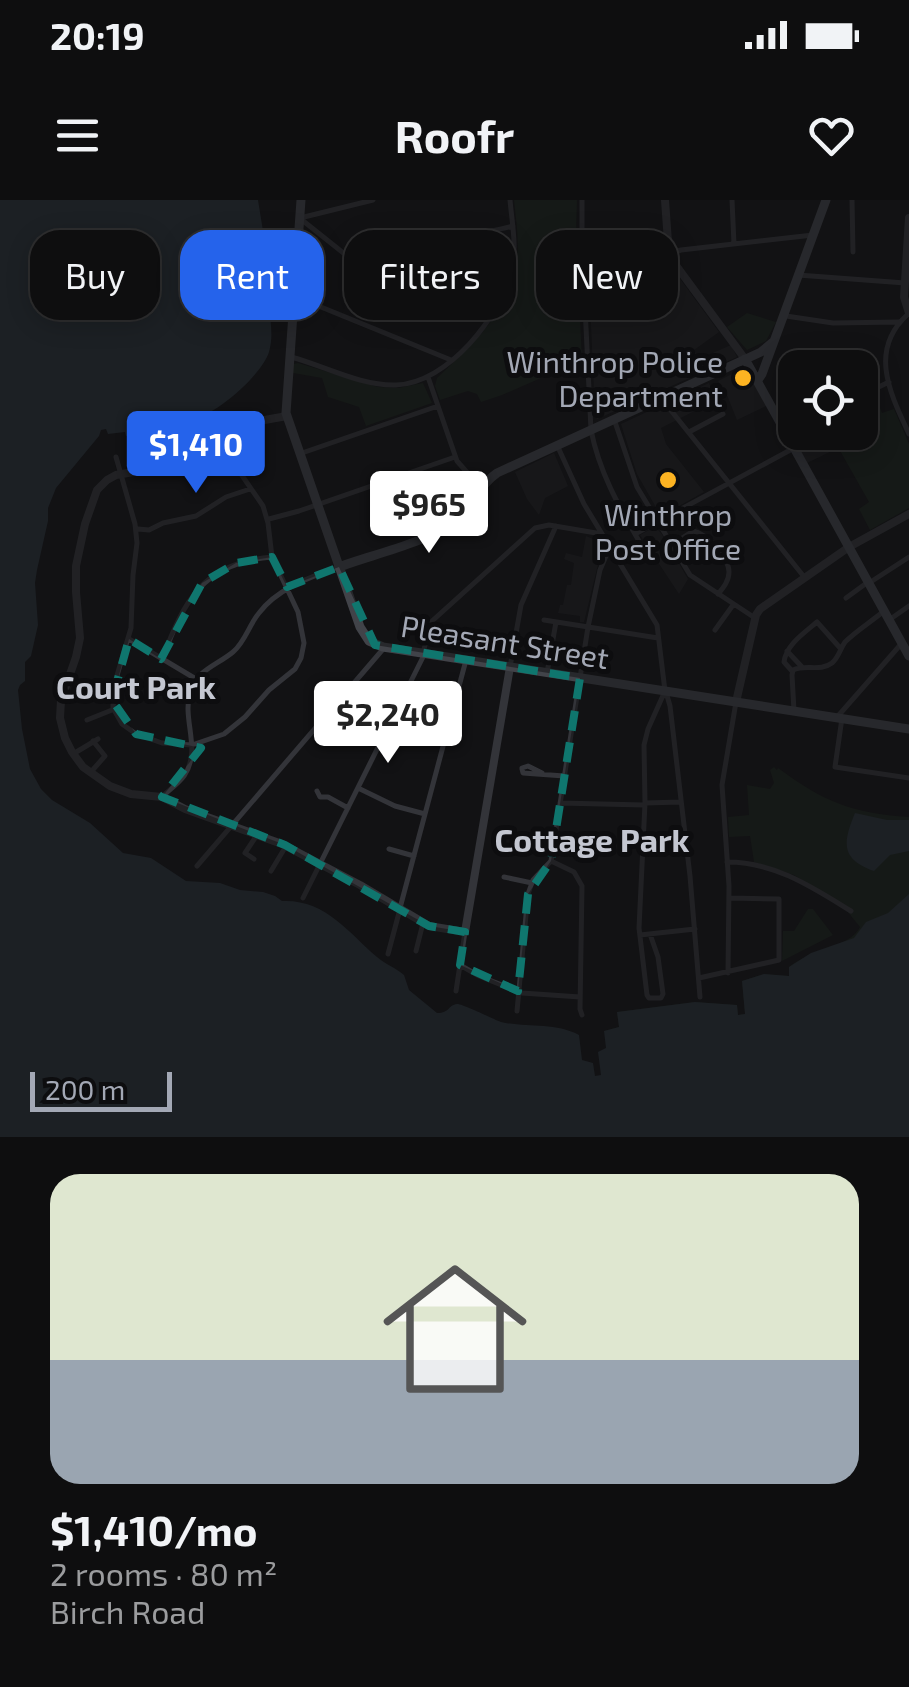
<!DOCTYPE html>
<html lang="en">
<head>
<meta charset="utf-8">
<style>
  :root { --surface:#0e0e0f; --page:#1c1c1d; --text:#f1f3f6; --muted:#9b9c9e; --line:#2e2e2f; --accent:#2563eb }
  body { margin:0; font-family:"Exo 2",sans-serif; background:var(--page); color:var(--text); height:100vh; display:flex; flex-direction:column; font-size:38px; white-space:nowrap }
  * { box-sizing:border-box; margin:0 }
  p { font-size:32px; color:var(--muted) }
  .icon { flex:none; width:55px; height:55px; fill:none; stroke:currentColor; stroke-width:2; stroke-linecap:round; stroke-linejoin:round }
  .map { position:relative; height:937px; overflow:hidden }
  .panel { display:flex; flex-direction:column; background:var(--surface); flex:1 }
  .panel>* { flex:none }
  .hud { position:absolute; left:30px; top:30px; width:850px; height:90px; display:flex; gap:20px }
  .fabs { position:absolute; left:778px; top:150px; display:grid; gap:20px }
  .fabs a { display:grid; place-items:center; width:100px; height:100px; border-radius:20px; background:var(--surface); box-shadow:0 5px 25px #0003,0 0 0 2px var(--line); font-size:50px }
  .scale { position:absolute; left:30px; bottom:25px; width:142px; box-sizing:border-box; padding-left:10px; border:5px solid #a3a8b5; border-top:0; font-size:28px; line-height:35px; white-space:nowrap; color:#a3a8b5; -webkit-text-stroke:8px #0d0d0f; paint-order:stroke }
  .price { position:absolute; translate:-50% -85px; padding:0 22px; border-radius:10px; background:#fff; color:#222; font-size:32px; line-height:65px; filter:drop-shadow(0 2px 5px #0008) }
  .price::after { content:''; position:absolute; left:50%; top:60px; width:30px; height:22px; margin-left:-15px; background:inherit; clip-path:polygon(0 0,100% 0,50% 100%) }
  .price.current { background:var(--accent); color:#fff }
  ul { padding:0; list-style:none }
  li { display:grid; align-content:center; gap:20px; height:530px; padding:0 50px }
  li span { display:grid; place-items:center; height:310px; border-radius:30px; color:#555 }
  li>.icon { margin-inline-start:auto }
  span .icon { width:180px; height:180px; fill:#fffc; stroke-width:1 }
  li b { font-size:42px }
  .tag { padding:0 35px; border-radius:30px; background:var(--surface); box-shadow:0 5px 25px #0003,0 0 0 2px var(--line); font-size:35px; line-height:90px }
  .tag.current { background:var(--accent); color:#fff }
  .status { display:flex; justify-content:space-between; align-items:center; height:70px; padding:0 50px; background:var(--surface); direction:ltr }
  .status svg { height:28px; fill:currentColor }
  header { display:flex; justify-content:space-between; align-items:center; height:130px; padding:0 50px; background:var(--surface); font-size:45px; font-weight:700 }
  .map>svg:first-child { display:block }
  .built { fill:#1e1e21 }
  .green { fill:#1a221b }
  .water { fill:#283138 }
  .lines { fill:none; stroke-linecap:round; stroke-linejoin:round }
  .minor { stroke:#333439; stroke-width:5 }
  .tertiary { stroke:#333439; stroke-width:8 }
  .secondary { stroke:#414349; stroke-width:9 }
  .marked { fill:none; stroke:#0f766e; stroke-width:8; stroke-dasharray:20 12; stroke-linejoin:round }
  .poi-dot { fill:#fcb322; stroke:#0d0d0f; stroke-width:4 }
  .labels { text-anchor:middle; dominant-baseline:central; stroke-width:10; stroke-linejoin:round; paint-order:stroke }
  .poi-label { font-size:30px; fill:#a3a8b5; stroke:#0d0d0f; text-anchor:end }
  .street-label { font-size:30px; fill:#a3a8b5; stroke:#0d0d0f }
  .neighbourhood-label { font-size:32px; font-weight:bold; fill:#c4c7d1; stroke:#0d0d0f }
</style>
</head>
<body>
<div class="status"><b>20:19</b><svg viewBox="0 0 49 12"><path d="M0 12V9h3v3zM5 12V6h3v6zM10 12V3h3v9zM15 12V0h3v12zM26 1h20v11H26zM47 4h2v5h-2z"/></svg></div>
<header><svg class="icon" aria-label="menu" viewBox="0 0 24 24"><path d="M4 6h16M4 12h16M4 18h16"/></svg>Roofr<svg class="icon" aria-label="heart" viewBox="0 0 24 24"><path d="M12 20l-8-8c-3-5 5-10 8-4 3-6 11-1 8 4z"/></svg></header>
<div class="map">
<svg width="909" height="937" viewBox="0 0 909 937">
  <rect width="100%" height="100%" fill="#121214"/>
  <path class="built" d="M670 65 719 132 694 150 699 159 731 145 737 157 597 219 595 214 589 80H628L629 68Z
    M744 168 768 205 737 220 727 195 718 181Z
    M709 183 716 200 661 228 666 244 704 292 661 316 637 274 621 224Z
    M795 209V232L829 233 838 248 807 263 781 216Z
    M554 253 568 286 545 298 539 315 527 299 515 272Z
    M655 327 661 333 688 379 679 394 640 335Z
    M586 336 598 341 601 352 584 422H580V416L558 413 560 405H563L567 385H571L574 363 564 359 566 353 582 357Z"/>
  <path class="green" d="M514 0H577L576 34 582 160 502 195 481 202 477 194 468 191 440 200 435 186 437 178C471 146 509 112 516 63 520 42 516 21 514 0Z
    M747 113 776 122 766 141 747 150 727 127Z
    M298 163 378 187 398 188 423 183 432 203 366 226 359 207 328 197 322 178 293 173V164Z
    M874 193 882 213 894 209 909 244V308L870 330 859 309 869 302 830 233 860 232V200Z
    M774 567 777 570 778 568C824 602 852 613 909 617V723L715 838 604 831 619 827 617 812 695 802 737 805 738 815 745 814 742 781 764 774 789 776V767C809 750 851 747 860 727L847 711 848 708 794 675 754 662 750 636 729 637 728 617 749 615 747 585 770 589 774 583 770 570Z
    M808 709H813L833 735 782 761 783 731H794Z"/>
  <path class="water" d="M0 0H258L269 68 263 69V73L271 75C270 88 268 101 270 114 271 127 273 138 269 152 262 175 213 218 189 220 186 220 177 218 174 217L168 229 126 236 125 232 108 234 106 229 101 230 99 236 56 288 48 308V321L37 370 35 383 38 425 31 456 25 462V481L20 485 18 490 22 529 30 569 41 589 52 600 90 623 123 653 151 658 186 681 220 683 240 690 263 692 275 696 282 701C325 699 348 732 377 757 385 764 396 768 404 775L409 790 437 813C450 813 448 805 457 804 461 803 493 819 501 822 527 828 554 822 579 835L582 860 593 863 595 876 601 875 598 852 606 848 604 831 619 827 617 812 695 802 737 805 738 815 745 814 742 781 764 774 789 776V767L811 753 854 738 866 722 888 713 909 694V937H0Z
    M855 613 887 620H909V651L890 655 874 671C840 659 843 642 855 613Z"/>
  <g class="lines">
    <path class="minor" d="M582 0V45L591 230C599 271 618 305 639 341L615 356
      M732 0 734 44
      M852 0 853 52
      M300 18 373 0
      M302 20 366 71 488 120
      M668 54 681 50 813 35
      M798 75 905 83
      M378 76C405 46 474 36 513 26
      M294 96 451 160
      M908 114C868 150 890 193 909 234
      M786 116 833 123 899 122
      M291 157C325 166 360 186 396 185 448 183 500 117 512 70 517 47 512 23 510 0
      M428 177 457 261 480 287
      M860 196 889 182
      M661 198 805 378
      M614 219 637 287 690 375 755 418
      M689 232 723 214
      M557 245 584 304 657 425 665 491 648 529 644 545 645 603 639 728 647 795 649 798H661L663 794 658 757 650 734
      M302 253 438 206
      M116 257 135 324 137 343 133 375 131 428 113 489V508L122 524 136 534 162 543 192 545 224 534 245 517 269 490 295 469 301 458 304 443 298 412 272 357 268 323 263 306 241 274 216 259 205 246
      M269 319 299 311 455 257
      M138 329 149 330 163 323 196 316 226 297 250 289
      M635 334 794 248
      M673 344 693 331C706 333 729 358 729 372 729 381 723 388 718 394
      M869 383 909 357
      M846 398 868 382
      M544 420 658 438
      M889 420 909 406
      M715 430 733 405
      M129 439 196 479
      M787 451 802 467
      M423 453 431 422 535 328 549 325 602 334
      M162 460C184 400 203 363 272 357
      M510 467 521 405 556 326
      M792 471 784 462C786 445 804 433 817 422L841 449
      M547 473 556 422
      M666 492 670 506 690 676 700 797
      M794 511 792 475 793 470C806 464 820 472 832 463 839 457 840 449 845 442 856 431 872 421 884 411
      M838 516 902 443
      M842 518 835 567 909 578
      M87 520 112 510
      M73 554 98 539
      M522 568 528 566 542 573
      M522 569 523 573 564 576
      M90 573 105 556 93 541
      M358 588 395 606 425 614
      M317 591 320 597H328L348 608
      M162 597C169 590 178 584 184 576 202 550 182 520 190 493 196 470 216 466 233 452 245 442 249 425 259 413 278 388 309 378 338 367
      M560 603 644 605
      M645 603 681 602
      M389 649 414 656
      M254 659 245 653 257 635
      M551 661 574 672 582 686 580 809 582 815
      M727 662C775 662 812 687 851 711
      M197 666 384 448
      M271 671 286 646
      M504 677 532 683
      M303 698 424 455
      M400 708 466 460
      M640 735 695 729
      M416 751 423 723
      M388 754 400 709
      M460 765 479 776 522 793 580 797
      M728 773 729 686 722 585 736 502
      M699 778 779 760V699L731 698
      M456 791 465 732
      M517 811 528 694 533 680 551 661 588 427 600 370 609 349"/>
    <path class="tertiary" d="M665 0 669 56 745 159
      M909 18 904 97 909 113
      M287 216 242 224 185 258 157 268 116 275 107 280 97 290 85 324 76 366V392L80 438 76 457 61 500 60 518 65 538 72 552 83 567 110 586 131 594 162 597 185 609 282 644 360 685 429 726 465 732 510 467
      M736 502 756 415 760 409 849 347 909 314"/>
    <path class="secondary" d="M301 0 286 213 360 427 369 441 383 447 909 529
      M745 159 909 456
      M758 180 762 174 826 0
      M339 367C368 356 427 342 449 325 469 310 477 287 497 273L761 152 773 142"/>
  </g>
  <path d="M0 0H909V937H0ZM272 357 287 387 339 367 375 445 580 478 551 661 528 694 518 791 460 765 465 732 429 726 285 645 162 597 201 548 136 534 112 500 129 439 161 459 202 383 236 363Z" fill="#121214" fill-opacity=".55" fill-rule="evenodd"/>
  <path class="marked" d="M272 357 287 387 339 367 375 445 580 478 551 661 528 694 518 791 460 765 465 732 429 726 285 645 162 597 201 548 136 534 112 500 129 439 161 459 202 383 236 363Z"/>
  <g class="poi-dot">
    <circle cx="743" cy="178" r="10"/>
    <circle cx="668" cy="280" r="10"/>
  </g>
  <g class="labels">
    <g class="poi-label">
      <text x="723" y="161">Winthrop Police<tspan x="723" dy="34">Department</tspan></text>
      <text x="668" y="314" text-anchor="middle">Winthrop<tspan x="668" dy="34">Post Office</tspan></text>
    </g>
    <g class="street-label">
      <text transform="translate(505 441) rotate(9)">Pleasant Street</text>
    </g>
    <g class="neighbourhood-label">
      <text x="136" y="486">Court Park</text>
      <text x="592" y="639">Cottage Park</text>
    </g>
  </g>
</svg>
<div class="fabs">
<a><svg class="icon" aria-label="locate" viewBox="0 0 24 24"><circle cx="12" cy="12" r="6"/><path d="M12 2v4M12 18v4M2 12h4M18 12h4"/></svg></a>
</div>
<div class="scale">200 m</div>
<b class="price current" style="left:196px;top:296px">$1,410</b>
<b class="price" style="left:429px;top:356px">$965</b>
<b class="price" style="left:388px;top:566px">$2,240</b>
<div class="hud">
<a class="tag">Buy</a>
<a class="tag current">Rent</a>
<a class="tag">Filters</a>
<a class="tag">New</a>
</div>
</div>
<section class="panel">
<ul>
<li><span style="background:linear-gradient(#dfe7d0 60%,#9aa5b1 0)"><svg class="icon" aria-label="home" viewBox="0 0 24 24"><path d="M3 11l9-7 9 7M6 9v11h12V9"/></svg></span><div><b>$1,410/mo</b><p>2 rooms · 80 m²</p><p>Birch Road</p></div></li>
</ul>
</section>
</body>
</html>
